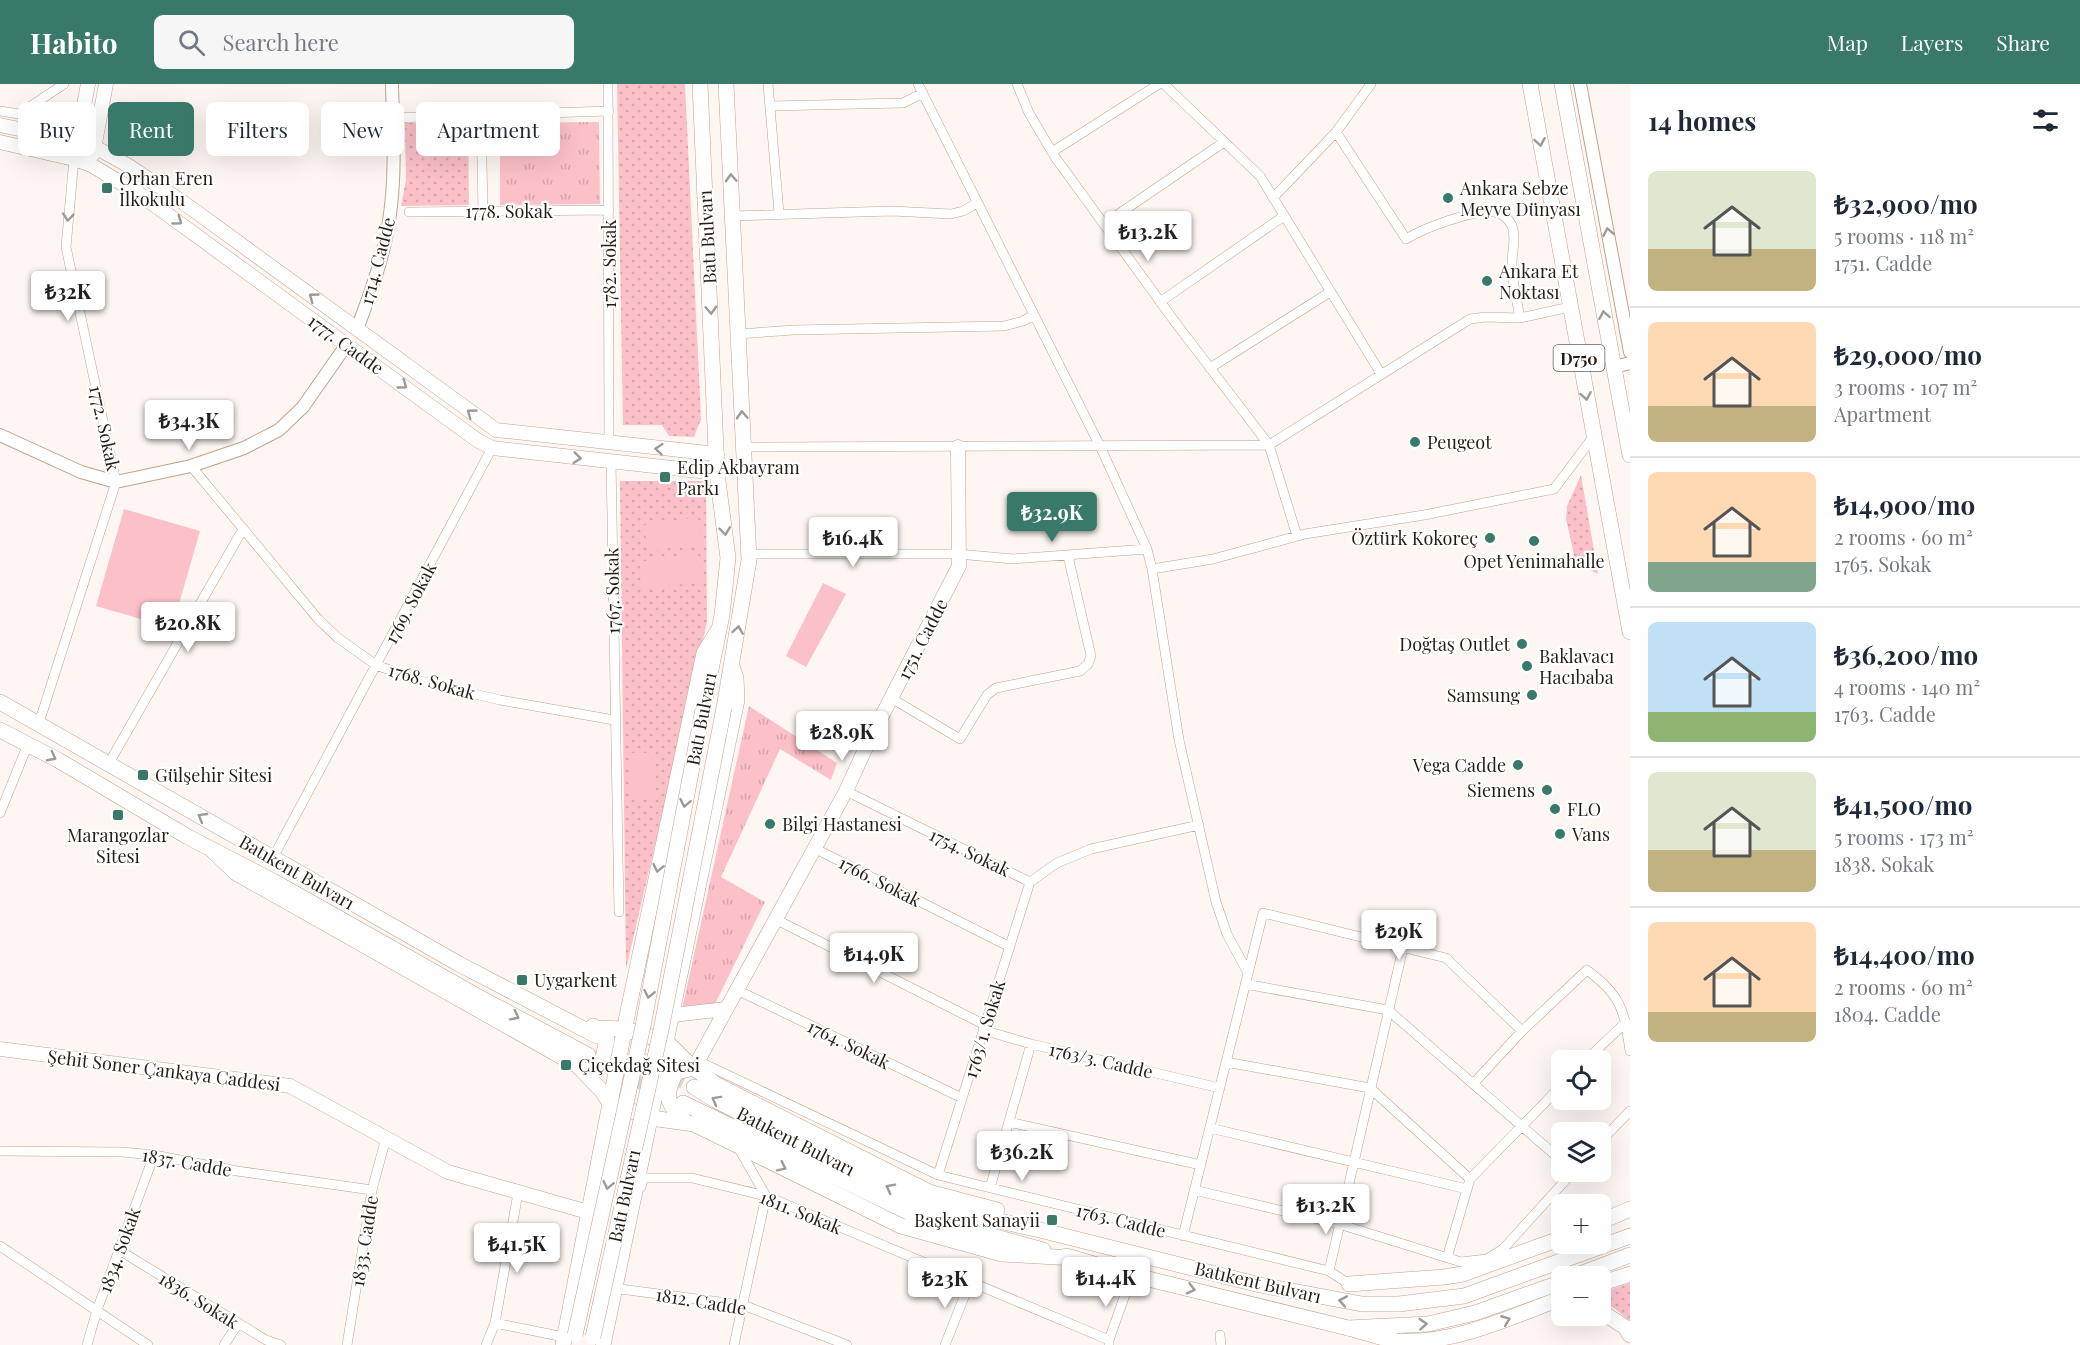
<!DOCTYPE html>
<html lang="en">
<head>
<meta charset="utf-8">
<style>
  :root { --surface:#fff; --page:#f6f6f7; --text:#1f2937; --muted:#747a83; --line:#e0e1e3; --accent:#387969 }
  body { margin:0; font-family:"Playfair Display",serif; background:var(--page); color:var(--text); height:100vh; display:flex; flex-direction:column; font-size:22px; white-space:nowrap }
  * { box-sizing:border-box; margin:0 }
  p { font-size:20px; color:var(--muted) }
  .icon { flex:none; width:33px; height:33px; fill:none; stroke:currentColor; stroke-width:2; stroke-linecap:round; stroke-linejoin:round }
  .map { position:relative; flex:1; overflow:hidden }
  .drawer { display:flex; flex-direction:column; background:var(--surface); width:450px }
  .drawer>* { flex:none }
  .guide { position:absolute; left:18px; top:18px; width:570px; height:54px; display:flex; gap:12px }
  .buttons { position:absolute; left:1551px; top:966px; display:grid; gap:12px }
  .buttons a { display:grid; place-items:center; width:60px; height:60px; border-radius:9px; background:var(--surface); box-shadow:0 6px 24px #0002; font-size:30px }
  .price { position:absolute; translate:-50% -51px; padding:0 14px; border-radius:6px; background:#fff; color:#222; font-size:20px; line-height:39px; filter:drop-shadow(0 2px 3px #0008) }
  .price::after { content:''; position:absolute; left:50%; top:36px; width:18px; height:14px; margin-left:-9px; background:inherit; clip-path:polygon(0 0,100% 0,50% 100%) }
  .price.selected { background:var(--accent); color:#fff }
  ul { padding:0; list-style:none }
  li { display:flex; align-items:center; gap:18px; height:150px; padding:0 18px }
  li+li { border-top:2px solid var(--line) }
  li span { display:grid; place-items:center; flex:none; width:168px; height:120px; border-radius:9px; color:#555 }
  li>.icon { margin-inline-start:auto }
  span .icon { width:72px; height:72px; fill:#fffc; stroke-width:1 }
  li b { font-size:26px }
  h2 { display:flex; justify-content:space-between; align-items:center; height:72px; padding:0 18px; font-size:26px }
  .tag { padding:0 21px; border-radius:9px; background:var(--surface); box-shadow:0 6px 24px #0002; font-size:21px; line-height:54px }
  .tag.selected { background:var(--accent); color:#fff }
  header { display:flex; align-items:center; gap:36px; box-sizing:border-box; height:84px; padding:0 30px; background:var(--accent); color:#fff }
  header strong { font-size:28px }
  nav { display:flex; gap:33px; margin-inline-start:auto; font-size:21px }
  .search { width:420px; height:54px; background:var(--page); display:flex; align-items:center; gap:15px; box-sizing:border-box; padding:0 21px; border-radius:9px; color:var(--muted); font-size:22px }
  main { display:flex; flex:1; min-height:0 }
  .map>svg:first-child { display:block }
  .grass { fill:url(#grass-dots) }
  .park { fill:url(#park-tufts) }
  .pitch { fill:#fcc0c9 }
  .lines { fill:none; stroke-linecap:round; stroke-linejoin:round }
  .primary-tunnel { stroke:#ddd5d1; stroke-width:15; stroke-dasharray:15 8; stroke-linecap:butt }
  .minor-casing { stroke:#c1a38e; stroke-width:10 }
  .tertiary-casing { stroke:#c1a38e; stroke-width:14 }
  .secondary-casing { stroke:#c1a38e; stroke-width:15 }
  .primary-casing { stroke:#c1a38e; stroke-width:16 }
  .trunk-casing { stroke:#c1a38e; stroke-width:16 }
  .minor { stroke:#fff; stroke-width:9 }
  .tertiary { stroke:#fff; stroke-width:12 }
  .secondary { stroke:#fff; stroke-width:14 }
  .primary { stroke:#fff; stroke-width:15 }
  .trunk { stroke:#fff; stroke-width:15 }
  .primary-bridge-casing { stroke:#c1a38e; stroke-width:16; stroke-linecap:butt }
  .primary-bridge { stroke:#fff; stroke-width:15 }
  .oneway { stroke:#9e9996 }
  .poi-dot { fill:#387969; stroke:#fff; stroke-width:2 }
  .labels { text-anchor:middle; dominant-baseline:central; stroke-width:4.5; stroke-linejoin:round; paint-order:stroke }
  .shield { fill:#fff; stroke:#68615b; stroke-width:1.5 }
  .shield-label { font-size:16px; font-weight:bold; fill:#281d15 }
  .poi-label { font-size:18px; fill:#281d15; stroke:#fff; text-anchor:start }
  .street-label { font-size:18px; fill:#281d15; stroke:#fff }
</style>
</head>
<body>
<header>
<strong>Habito</strong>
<div class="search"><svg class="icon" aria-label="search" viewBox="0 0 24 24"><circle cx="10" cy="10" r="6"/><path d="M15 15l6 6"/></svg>Search here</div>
<nav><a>Map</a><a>Layers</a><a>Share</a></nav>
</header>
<main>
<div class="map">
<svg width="1630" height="1261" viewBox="0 0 1630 1261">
  <defs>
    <pattern id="grass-dots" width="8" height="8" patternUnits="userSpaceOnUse" patternTransform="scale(1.5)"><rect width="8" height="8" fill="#fcc0c9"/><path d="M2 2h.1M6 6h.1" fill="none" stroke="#d8a5ac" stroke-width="1.8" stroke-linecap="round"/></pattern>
    <pattern id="park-tufts" width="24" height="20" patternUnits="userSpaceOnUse" patternTransform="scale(1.5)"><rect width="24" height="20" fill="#fcc0c9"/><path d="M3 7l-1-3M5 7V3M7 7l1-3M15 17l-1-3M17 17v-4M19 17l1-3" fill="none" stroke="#d8a5ac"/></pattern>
  </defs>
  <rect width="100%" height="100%" fill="#fdf6f2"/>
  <path class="grass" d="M617 0H685L701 335 694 353 669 352 662 341H623Z
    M405 39H468L469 121 401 122 406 96Z
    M1581 391 1598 490 1580 481 1575 475 1566 435 1567 422Z
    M620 397H706L707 538 626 885Z
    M1630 1199V1237L1614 1224 1601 1219 1600 1209Z"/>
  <path class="park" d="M599 38 600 120 500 121V39Z
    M749 622 837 679 831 696 780 665 721 793 765 818 715 920 682 925Z"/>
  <path class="pitch" d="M124 425 200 447 172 544 96 522Z
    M698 433 702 460 648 467 644 441Z
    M698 468 703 497 644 506 639 478Z
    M823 499 846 510 806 583 786 572Z
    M629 669H652L654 716H630Z"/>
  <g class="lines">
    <path class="primary-tunnel" d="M609 959 694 1003
      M591 973 660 1007"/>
    <g class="minor-casing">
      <path id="minor" d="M608 0 609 360
        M768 0 779 129
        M918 0 1100 362 1147 465 1152 485 1179 656 1216 818 1227 850 1248 889
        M1017 0 1029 29 1055 73 1175 238 1269 361 1297 452
        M1164 0 1260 92 1381 290
        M770 22 903 19 923 9
        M0 27 19 30 64 0
        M481 31 483 127
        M393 34 609 27
        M1336 48 1406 155C1424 144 1474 125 1494 128 1502 129 1509 135 1512 142 1517 155 1511 170 1512 184 1513 201 1517 218 1520 234
        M1052 68 1159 0
        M1273 114 1336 48 1371 0
        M409 128 609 126
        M733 132 892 127 951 130 963 127 977 119
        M1104 140 1224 58
        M1160 218 1284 132
        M738 250 794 246 1004 242 1023 237 1034 231
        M1210 284 1330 208
        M743 363 1269 361 1470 235 1485 233 1520 234 1570 223
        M611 377 619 828
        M191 382 318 535 338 554 376 581 420 597 500 616 614 636
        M749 470H958L1013 475 1147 465
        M1152 485 1213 475 1305 450 1424 431 1554 405 1593 353
        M891 614 960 655 987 611 996 604 1080 587 1088 580 1091 572 1068 472
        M39 639 116 398 66 163 74 75
        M109 679 243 445
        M846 707 1030 798
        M0 729 28 660
        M814 764 1010 863
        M276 768 492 364
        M1030 798 1057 779 1091 765 1199 741
        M775 835 985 941
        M1245 900 1388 926 1562 1077
        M737 906 962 1014
        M983 946 1031 960 1220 1004
        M1586 976 1626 938
        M698 977 938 1091 1329 1187 1349 1200
        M1226 978 1370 1004 1470 1095
        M1473 1000 1522 947 1587 886C1622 912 1624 926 1630 967
        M1009 1038 1201 1081
        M1210 1044 1467 1105
        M1600 1058 1630 1027
        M0 1067 122 1068 154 1071 237 1087 372 1106
        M938 1091 1030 798
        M641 1103 643 1094H692L766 1112 1109 1256
        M990 1104 1031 960
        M1194 1106 1339 1140 1461 1178 1487 1175 1503 1165 1573 1088
        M1183 1152 1263 829 1446 874 1522 947
        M0 1162 148 1261
        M119 1166 266 1256 281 1261
        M1447 1174 1470 1095 1562 1001
        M1329 1187 1403 864
        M620 1205 743 1221 847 1261
        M495 1239 564 1253
        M1220 1251 1221 1261
        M87 1261 97 1226 154 1071
        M224 1261 238 1240
        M347 1261 372 1106 386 1054
        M486 1261 495 1239 518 1109
        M734 1261 766 1112 738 1063
        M945 1261 970 1198
        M1109 1261V1256L1132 1191"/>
    </g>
    <g class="tertiary-casing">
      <path id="tertiary" d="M1580 0 1630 268
        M357 245C371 208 385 170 390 130 396 87 393 43 392 0
        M1614 283 1630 279
        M0 351 81 388 116 398 191 382 244 364 279 346 303 323 347 260"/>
    </g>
    <g class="secondary-casing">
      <path id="secondary" d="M0 41 77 57 95 63 129 82 184 119 496 346 717 370
        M0 58 74 75 91 81 138 109 477 356 492 364 717 389
        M76 64 88 0
        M93 70 106 0
        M673 931 726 925
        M0 965 290 1002 448 1088 588 1128
        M694 984 846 707 867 661 959 482 958 363"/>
    </g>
    <g class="primary-casing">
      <path id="primary" d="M700 0 717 389 728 474 722 531 704 620
        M0 618 459 880 597 952
        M724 624 749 476 726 0
        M0 646 58 676 188 753 273 797 477 912 588 971
        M211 765 236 789 578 982 601 1006 610 1019 651 1034 694 1040 901 1142 1002 1170 1074 1174
        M596 944 625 945 667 958 691 982 717 1001 929 1108 997 1126
        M585 989 594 987 601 983 607 955 593 942
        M694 1003 715 1016 909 1114 954 1127 1040 1146 1260 1201 1362 1220H1399L1464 1212 1630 1152
        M683 1019 912 1130 1043 1166
        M686 1038C666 1020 664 1012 676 988L694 984
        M1066 1172 1132 1191 1348 1244 1428 1240 1475 1229 1562 1198
        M1575 1192 1630 1171
        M563 1261 628 927 704 569 719 545
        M603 1261 737 616 736 594 732 582"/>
    </g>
    <g class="trunk-casing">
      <path id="trunk" d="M1530 0 1630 548
        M1562 0 1630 371
        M1600 1138 1630 1125
        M1349 1200 1444 1193 1463 1190 1562 1154
        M1600 1200 1630 1190
        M1600 1227 1625 1243 1630 1251
        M1348 1244C1364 1248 1380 1254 1397 1257 1452 1261 1511 1233 1562 1214"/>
    </g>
    <use href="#minor" class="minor"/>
    <use href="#tertiary" class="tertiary"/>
    <use href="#secondary" class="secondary"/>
    <use href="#primary" class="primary"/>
    <use href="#trunk" class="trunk"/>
    <g class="primary-bridge-casing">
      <path id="primary-bridge" d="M575 1251 643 942 704 620
        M593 1253 661 946 724 624"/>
    </g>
    <use href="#primary-bridge" class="primary-bridge"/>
  </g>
  <defs><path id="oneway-chevron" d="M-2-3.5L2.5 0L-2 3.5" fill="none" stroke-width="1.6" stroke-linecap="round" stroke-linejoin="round" transform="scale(1.5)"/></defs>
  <g class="oneway">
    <use href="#oneway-chevron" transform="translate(1540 58) rotate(80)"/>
    <use href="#oneway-chevron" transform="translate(731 94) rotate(-93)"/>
    <use href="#oneway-chevron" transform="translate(68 133) rotate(96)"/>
    <use href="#oneway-chevron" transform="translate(178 137) rotate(36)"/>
    <use href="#oneway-chevron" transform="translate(1608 148) rotate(-101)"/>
    <use href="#oneway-chevron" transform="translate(313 213) rotate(-144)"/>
    <use href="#oneway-chevron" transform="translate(711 226) rotate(87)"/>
    <use href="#oneway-chevron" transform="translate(1604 231) rotate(-100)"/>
    <use href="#oneway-chevron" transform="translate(403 301) rotate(36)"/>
    <use href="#oneway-chevron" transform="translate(1586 312) rotate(80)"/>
    <use href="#oneway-chevron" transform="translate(471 329) rotate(-144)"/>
    <use href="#oneway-chevron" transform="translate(742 331) rotate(-93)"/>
    <use href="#oneway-chevron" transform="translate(659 365) rotate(-175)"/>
    <use href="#oneway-chevron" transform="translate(577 374) rotate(6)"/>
    <use href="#oneway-chevron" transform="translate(725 447) rotate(83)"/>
    <use href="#oneway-chevron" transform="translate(738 546) rotate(-81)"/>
    <use href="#oneway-chevron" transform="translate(52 673) rotate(28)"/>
    <use href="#oneway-chevron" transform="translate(685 719) rotate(101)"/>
    <use href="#oneway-chevron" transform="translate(202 733) rotate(-150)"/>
    <use href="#oneway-chevron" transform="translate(658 784) rotate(102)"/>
    <use href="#oneway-chevron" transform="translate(649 910) rotate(101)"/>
    <use href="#oneway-chevron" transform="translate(515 932) rotate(27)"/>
    <use href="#oneway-chevron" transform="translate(716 1016) rotate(-151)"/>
    <use href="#oneway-chevron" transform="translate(782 1083) rotate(26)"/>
    <use href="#oneway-chevron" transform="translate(608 1101) rotate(102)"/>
    <use href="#oneway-chevron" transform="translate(890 1104) rotate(-153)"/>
    <use href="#oneway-chevron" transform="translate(1191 1205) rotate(14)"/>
    <use href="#oneway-chevron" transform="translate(1343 1217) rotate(-170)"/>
    <use href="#oneway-chevron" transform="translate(1506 1236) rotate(-22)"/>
    <use href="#oneway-chevron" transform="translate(1423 1240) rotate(-5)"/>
  </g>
  <g class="poi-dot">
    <rect x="101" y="98" width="12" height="12" rx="3"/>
    <circle cx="1448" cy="114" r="6"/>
    <circle cx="1487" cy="197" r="6"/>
    <circle cx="1415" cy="358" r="6"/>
    <rect x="659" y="387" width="12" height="12" rx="3"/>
    <circle cx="1490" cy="454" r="6"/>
    <circle cx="1534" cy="457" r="6"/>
    <circle cx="1522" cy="560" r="6"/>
    <circle cx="1527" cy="582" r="6"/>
    <circle cx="1532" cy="611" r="6"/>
    <circle cx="1518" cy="681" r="6"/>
    <rect x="137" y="685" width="12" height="12" rx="3"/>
    <circle cx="1547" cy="706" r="6"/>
    <circle cx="1555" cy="725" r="6"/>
    <rect x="112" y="725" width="12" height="12" rx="3"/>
    <circle cx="770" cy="740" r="6"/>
    <circle cx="1560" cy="750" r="6"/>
    <rect x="516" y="890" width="12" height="12" rx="3"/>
    <rect x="560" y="975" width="12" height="12" rx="3"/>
    <rect x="1046" y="1130" width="12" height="12" rx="3"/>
  </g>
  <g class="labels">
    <rect class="shield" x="1553.5" y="261" width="51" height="26" rx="4.5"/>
    <g class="shield-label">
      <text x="1579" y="274">D750</text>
    </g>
    <g class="poi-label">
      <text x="119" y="94">Orhan Eren<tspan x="119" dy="21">İlkokulu</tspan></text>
      <text x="1460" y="104">Ankara Sebze<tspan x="1460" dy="21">Meyve Dünyası</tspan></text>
      <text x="1499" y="187">Ankara Et<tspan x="1499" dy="21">Noktası</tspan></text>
      <text x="1427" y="358">Peugeot</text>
      <text x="677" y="383">Edip Akbayram<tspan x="677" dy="21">Parkı</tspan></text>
      <text x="1478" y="454" text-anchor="end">Öztürk Kokoreç</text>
      <text x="1534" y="477" text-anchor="middle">Opet Yenimahalle</text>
      <text x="1510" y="560" text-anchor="end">Doğtaş Outlet</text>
      <text x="1539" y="572">Baklavacı<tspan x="1539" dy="21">Hacıbaba</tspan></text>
      <text x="1520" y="611" text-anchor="end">Samsung</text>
      <text x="1506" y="681" text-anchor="end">Vega Cadde</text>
      <text x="155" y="691">Gülşehir Sitesi</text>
      <text x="1535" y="706" text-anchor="end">Siemens</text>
      <text x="1567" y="725">FLO</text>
      <text x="782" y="740">Bilgi Hastanesi</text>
      <text x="1572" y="750">Vans</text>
      <text x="118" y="751" text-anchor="middle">Marangozlar<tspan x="118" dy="21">Sitesi</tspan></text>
      <text x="534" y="896">Uygarkent</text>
      <text x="578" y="981">Çiçekdağ Sitesi</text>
      <text x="1040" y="1136" text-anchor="end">Başkent Sanayii</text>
    </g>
    <g class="street-label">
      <text x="509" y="127">1778. Sokak</text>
      <text transform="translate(707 153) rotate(-93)">Batı Bulvarı</text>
      <text transform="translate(377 177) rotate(-75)">1714. Cadde</text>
      <text transform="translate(609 180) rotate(-90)">1782. Sokak</text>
      <text transform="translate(346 260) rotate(36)">1777. Cadde</text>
      <text transform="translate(105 344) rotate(78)">1772. Sokak</text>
      <text transform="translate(612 507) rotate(-91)">1767. Sokak</text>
      <text transform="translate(410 519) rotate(-62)">1769. Sokak</text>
      <text transform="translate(922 555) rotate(-63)">1751. Cadde</text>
      <text transform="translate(432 597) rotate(16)">1768. Sokak</text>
      <text transform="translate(701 635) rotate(-79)">Batı Bulvarı</text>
      <text transform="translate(970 768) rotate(26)">1754. Sokak</text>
      <text transform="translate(297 788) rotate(30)">Batıkent Bulvarı</text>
      <text transform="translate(880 797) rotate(27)">1766. Sokak</text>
      <text transform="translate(984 945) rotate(-73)">1763/1. Sokak</text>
      <text transform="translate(849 960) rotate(26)">1764. Sokak</text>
      <text transform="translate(1101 976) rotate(13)">1763/3. Cadde</text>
      <text transform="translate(164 986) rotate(7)">Şehit Soner Çankaya Caddesi</text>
      <text transform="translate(796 1057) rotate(27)">Batıkent Bulvarı</text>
      <text transform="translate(187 1078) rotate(10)">1837. Cadde</text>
      <text transform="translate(624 1112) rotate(-78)">Batı Bulvarı</text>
      <text transform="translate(801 1128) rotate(22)">1811. Sokak</text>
      <text transform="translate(1121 1136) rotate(14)">1763. Cadde</text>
      <text transform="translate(364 1157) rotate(-81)">1833. Cadde</text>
      <text transform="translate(119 1166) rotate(-70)">1834. Sokak</text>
      <text transform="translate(1258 1198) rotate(13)">Batıkent Bulvarı</text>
      <text transform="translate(199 1216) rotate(32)">1836. Sokak</text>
      <text transform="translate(701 1217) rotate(9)">1812. Cadde</text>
    </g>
  </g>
</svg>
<div class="buttons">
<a><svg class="icon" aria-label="locate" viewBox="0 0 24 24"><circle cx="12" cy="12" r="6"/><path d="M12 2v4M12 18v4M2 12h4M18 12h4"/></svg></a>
<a><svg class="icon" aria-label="layers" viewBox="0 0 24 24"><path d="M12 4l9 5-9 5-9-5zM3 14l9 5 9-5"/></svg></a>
<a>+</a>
<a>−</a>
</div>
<b class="price" style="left:1148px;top:178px">₺13.2K</b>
<b class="price" style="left:68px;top:238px">₺32K</b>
<b class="price" style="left:189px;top:367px">₺34.3K</b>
<b class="price selected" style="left:1052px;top:459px">₺32.9K</b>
<b class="price" style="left:853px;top:484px">₺16.4K</b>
<b class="price" style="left:188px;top:569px">₺20.8K</b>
<b class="price" style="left:842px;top:678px">₺28.9K</b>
<b class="price" style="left:1399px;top:877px">₺29K</b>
<b class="price" style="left:874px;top:900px">₺14.9K</b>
<b class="price" style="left:1022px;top:1098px">₺36.2K</b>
<b class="price" style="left:1326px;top:1151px">₺13.2K</b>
<b class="price" style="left:517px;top:1190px">₺41.5K</b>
<b class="price" style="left:1106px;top:1224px">₺14.4K</b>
<b class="price" style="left:945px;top:1225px">₺23K</b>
<div class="guide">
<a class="tag">Buy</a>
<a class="tag selected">Rent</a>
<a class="tag">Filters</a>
<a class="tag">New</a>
<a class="tag">Apartment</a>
</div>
</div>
<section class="drawer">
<h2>14 homes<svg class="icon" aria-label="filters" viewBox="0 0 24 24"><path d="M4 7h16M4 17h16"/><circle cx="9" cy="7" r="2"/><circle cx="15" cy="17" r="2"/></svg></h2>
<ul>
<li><span style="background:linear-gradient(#dfe7d0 65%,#c2b280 0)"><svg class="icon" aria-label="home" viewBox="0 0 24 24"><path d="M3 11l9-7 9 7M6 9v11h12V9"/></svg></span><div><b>₺32,900/mo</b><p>5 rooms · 118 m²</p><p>1751. Cadde</p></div></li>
<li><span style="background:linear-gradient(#ffd9b3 70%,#c2b280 0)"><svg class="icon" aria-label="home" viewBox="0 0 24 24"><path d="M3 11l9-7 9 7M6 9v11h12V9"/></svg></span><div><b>₺29,000/mo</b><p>3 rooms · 107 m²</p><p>Apartment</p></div></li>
<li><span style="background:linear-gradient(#ffd9b3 75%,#7fa58c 0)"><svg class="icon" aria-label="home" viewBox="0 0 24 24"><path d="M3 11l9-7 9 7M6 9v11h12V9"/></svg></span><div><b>₺14,900/mo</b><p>2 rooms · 60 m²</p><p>1765. Sokak</p></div></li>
<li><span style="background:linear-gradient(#bfe0f5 75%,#8fb573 0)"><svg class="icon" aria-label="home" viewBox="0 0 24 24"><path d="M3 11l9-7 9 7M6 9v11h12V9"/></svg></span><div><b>₺36,200/mo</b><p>4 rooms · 140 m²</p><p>1763. Cadde</p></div></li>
<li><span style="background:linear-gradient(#dfe7d0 65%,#c2b280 0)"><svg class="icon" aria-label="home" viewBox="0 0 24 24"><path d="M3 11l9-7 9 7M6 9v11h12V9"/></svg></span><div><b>₺41,500/mo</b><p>5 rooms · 173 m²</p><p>1838. Sokak</p></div></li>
<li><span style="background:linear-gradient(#ffd9b3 75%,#c2b280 0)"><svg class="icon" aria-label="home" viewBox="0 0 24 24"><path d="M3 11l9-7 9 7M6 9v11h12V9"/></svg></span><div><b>₺14,400/mo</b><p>2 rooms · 60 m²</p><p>1804. Cadde</p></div></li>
</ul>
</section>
</main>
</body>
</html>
